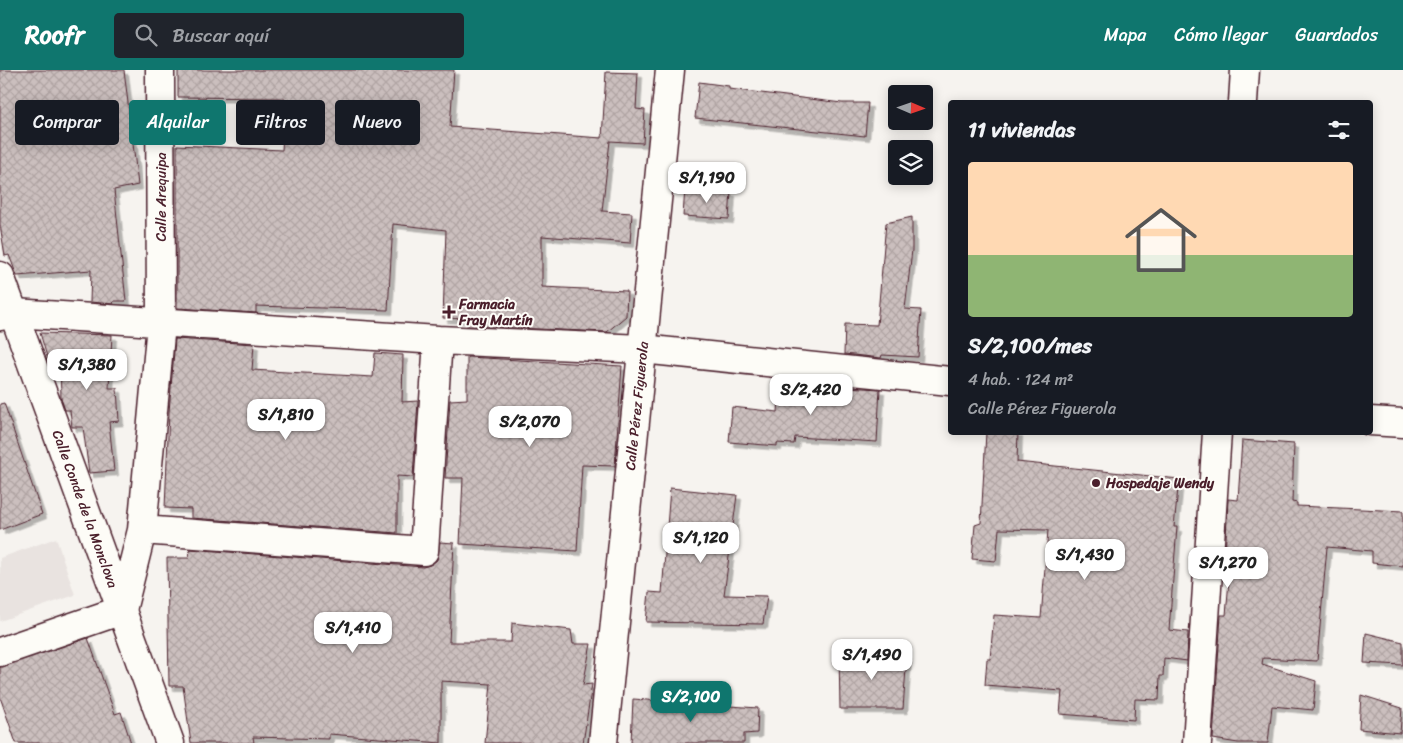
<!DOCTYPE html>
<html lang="es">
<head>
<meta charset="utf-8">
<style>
  :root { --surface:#171b24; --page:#20242c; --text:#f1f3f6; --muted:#9ea1a6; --line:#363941; --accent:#0f766e }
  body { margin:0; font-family:Sriracha,sans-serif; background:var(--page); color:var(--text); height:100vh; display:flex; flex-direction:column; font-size:19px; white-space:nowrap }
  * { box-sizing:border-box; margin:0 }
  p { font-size:16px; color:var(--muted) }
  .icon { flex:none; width:28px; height:28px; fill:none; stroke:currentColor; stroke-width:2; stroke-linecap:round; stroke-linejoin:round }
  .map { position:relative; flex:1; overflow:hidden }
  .details { position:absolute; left:948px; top:30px; width:425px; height:335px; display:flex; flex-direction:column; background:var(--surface); border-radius:5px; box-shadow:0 2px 12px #0003 }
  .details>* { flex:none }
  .hud { position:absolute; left:15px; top:30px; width:475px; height:45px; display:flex; gap:10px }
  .needle { width:32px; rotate:92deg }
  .buttons { position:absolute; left:888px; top:15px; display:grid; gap:10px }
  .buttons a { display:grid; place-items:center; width:45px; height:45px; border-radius:5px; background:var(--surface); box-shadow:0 2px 12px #0003; font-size:25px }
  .price { position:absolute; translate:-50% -42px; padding:0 11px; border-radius:10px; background:#fff; color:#222; font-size:16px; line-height:32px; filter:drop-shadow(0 1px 2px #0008) }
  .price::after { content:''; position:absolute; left:50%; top:30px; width:15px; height:11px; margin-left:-8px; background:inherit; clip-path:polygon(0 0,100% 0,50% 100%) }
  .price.active { background:var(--accent); color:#fff }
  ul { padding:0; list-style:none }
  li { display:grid; align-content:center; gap:10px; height:265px; padding:0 20px }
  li+li { border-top:1px solid var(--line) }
  li span { display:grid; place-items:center; height:155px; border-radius:5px; color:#555 }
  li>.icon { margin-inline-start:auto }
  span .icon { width:90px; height:90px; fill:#fffc; stroke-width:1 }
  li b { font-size:21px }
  h2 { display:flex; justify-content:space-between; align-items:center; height:60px; padding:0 20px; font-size:21px }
  .pill { padding:0 18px; border-radius:5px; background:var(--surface); box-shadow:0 2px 12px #0003; font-size:18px; line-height:45px }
  .pill.active { background:var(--accent); color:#fff }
  header { display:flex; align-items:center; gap:30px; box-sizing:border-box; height:70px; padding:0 25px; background:var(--accent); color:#fff }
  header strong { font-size:24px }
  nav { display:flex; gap:28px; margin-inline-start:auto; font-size:18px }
  .search { width:350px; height:45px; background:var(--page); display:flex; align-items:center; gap:12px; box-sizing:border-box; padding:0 18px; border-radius:5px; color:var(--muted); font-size:19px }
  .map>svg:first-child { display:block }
  .built { fill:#e9e3e0 }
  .building { fill:url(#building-cross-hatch); stroke:#4a1f2b; filter:url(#shadow) }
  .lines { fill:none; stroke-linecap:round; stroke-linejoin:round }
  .minor-casing { stroke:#4a1f2b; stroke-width:31 }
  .tertiary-casing { stroke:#4a1f2b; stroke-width:31 }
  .secondary-casing { stroke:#4a1f2b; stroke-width:31 }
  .minor { stroke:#fdfcf7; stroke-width:28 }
  .tertiary { stroke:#fdfcf7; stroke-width:28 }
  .secondary { stroke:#fdfcf7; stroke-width:28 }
  .poi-dot { fill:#4a1f2b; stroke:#fdfcf7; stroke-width:2 }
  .labels { text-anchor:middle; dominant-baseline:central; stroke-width:4; stroke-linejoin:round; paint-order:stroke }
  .street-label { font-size:14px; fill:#4a1f2b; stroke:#fdfcf7 }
  .poi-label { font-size:14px; font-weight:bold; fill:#4a1f2b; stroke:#fdfcf7; text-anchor:start }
</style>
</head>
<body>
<header>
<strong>Roofr</strong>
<div class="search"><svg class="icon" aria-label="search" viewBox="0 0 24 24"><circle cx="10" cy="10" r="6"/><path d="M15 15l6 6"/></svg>Buscar aquí</div>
<nav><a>Mapa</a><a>Cómo llegar</a><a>Guardados</a></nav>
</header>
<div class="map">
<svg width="1403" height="673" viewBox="0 0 1403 673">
  <defs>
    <pattern id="building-cross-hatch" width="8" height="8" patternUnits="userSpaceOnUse" patternTransform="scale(1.25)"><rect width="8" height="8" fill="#cbbfbe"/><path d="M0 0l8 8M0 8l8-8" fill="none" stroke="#b0a4a3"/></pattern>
    <filter id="shadow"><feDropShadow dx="4.5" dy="4.5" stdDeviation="0" flood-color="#0004"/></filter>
  </defs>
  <rect width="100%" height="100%" fill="#f6f3ef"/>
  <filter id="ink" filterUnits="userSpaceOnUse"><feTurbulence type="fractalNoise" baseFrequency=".02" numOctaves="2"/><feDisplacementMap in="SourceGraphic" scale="10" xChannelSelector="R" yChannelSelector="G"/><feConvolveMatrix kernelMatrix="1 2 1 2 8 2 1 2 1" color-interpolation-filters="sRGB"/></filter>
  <g filter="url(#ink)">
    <path class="built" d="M56 468 75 525 0 551V488Z"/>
    <path class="building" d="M0 0H124L138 115 114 120 126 231H114L113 234 90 232 91 200 17 206 9 185 5 186 0 155Z
      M178 0H454L450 57 602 68 606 2 638 3 636 39 645 40 643 73 610 71 602 141 632 143 630 173 542 166V217L627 221 626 246 607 262 467 256V249L443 248 446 160 393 154 388 240 256 236V243L177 238V75L282 80 285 28 178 27Z
      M699 12 729 16V19L842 33H868L865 66 695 48Z
      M685 118 731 122 729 149 683 146Z
      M912 147V180L905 239 921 240 918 287 882 285 881 288 844 284 845 254 877 255 886 153Z
      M40 263 112 265 109 318H117L119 351 109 352 114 401 89 403 83 357H72L70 340H65L61 329 60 290H48Z
      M175 269 254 274 252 300 373 307 375 283 403 285 402 332 418 331 413 407 397 406V463L191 448V439L165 438 169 342Z
      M467 287 622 296 615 396 582 395 577 481 460 474 463 408H445L450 330 467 329Z
      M780 313 880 319 877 372 795 367 794 374 777 373V376L729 372 732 337 778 342Z
      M4 333 42 444 0 460V334Z
      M986 362H1018L1017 392 1179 409 1174 457H1177L1169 560 1188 562 1187 591 1164 588 1163 606H1160L1159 630 1135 629 1134 650 1060 644 1062 621 985 615 987 589H990L994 545 1041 548 1048 460 999 459 996 491 972 489 975 455 981 453Z
      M1242 370 1294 374 1292 432 1297 433V436L1403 441V496L1372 493V481L1327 477 1317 591 1263 588 1262 594 1316 611 1313 640 1272 636 1268 673H1238L1213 669 1221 545H1226L1231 488H1225L1228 429 1238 430Z
      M670 418 737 425 724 525 767 526 763 554 646 552 649 522 662 523Z
      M440 472 454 473 449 572H511L512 553 571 560 573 574H591L583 615 592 614 583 673H485L491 614 441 611V673L329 664V669L253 667 254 673H191L183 616H169L167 488H189L190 479 423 497 430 495 437 490Z
      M1366 563 1403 572V595L1364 593Z
      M88 568 115 644 121 642 131 673H16L0 627V597Z
      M839 582 907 585 903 639H840Z
      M1361 625 1402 638 1400 663 1359 659Z
      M633 629 758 638 757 663 744 664V673H631Z"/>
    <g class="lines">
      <g class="minor-casing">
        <path id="minor" d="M0 246 14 243 438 270 642 279 950 311
          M1370 351 1403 353
          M142 460 424 481 438 270
          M0 582 122 540 142 460 161 254 160 0"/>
      </g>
      <g class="tertiary-casing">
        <path id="tertiary" d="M0 206 170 673"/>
      </g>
      <g class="secondary-casing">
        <path id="secondary" d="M1243 32 1245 0
          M603 673 670 0
          M1197 673 1217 362"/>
      </g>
      <use href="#minor" class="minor"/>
      <use href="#tertiary" class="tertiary"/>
      <use href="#secondary" class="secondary"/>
    </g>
  </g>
  <g class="poi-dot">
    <path d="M446.5 234.5h5v5h5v5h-5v5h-5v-5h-5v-5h5z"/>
    <circle cx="1096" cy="413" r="5"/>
  </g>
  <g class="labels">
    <g class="street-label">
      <text transform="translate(161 127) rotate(-90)">Calle Arequipa</text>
      <text transform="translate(637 336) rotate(-84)">Calle Pérez Figuerola</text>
      <text transform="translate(85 439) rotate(70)">Calle Conde de la Monclova</text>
    </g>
    <g class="poi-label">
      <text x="459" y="234">Farmacia<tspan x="459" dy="16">Fray Martín</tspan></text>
      <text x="1106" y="413">Hospedaje Wendy</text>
    </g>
  </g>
</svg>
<div class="buttons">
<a><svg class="needle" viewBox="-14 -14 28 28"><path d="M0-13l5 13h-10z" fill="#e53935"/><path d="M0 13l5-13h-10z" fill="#9ea1a6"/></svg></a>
<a><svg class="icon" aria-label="layers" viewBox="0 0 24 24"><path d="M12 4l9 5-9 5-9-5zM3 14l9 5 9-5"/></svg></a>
</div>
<b class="price" style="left:707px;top:134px">S/1,190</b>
<b class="price" style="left:87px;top:321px">S/1,380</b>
<b class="price" style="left:811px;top:346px">S/2,420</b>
<b class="price" style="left:286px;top:371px">S/1,810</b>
<b class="price" style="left:530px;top:378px">S/2,070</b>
<b class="price" style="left:701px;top:494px">S/1,120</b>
<b class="price" style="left:1085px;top:511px">S/1,430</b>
<b class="price" style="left:1228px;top:519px">S/1,270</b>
<b class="price" style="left:353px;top:584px">S/1,410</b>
<b class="price" style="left:872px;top:611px">S/1,490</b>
<b class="price active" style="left:691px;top:653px">S/2,100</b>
<div class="hud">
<a class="pill">Comprar</a>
<a class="pill active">Alquilar</a>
<a class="pill">Filtros</a>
<a class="pill">Nuevo</a>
</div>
<section class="details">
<h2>11 viviendas<svg class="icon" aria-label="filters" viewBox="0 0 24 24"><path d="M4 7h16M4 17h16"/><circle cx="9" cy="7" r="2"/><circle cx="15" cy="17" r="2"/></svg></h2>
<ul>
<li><span style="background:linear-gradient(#ffd9b3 60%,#8fb573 0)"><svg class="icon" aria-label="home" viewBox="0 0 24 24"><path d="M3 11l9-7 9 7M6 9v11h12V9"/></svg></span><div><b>S/2,100/mes</b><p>4 hab. · 124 m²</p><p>Calle Pérez Figuerola</p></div></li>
</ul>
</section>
</div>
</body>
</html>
